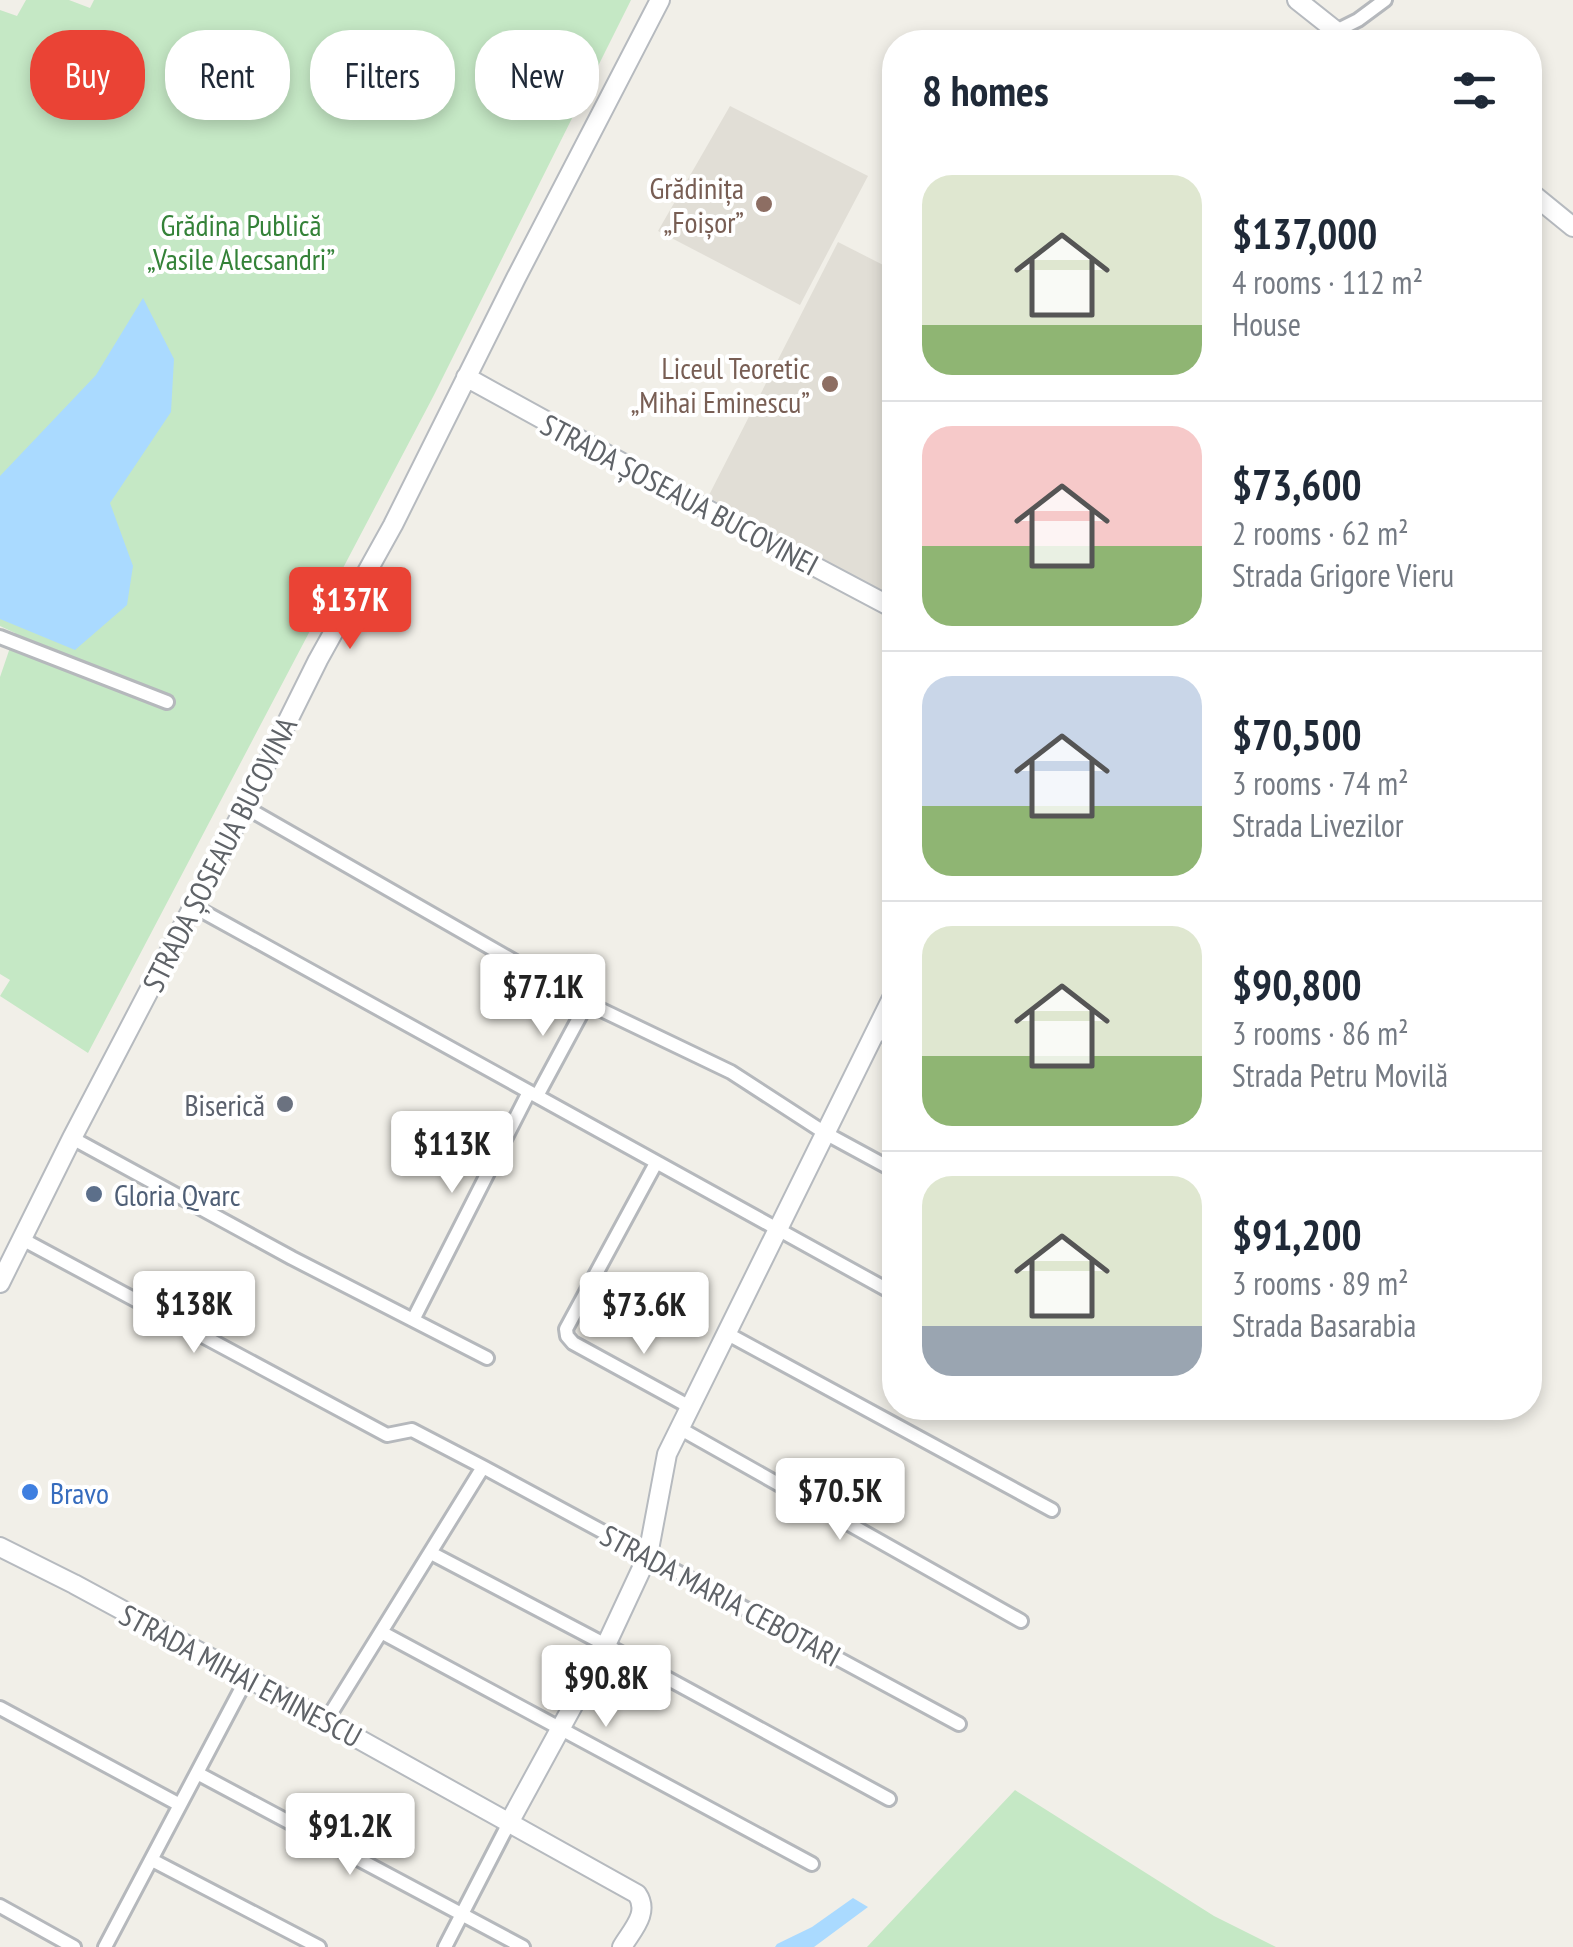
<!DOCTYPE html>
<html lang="en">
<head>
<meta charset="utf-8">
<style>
  :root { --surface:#fff; --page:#f2f2f3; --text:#1f2937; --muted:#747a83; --line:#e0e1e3; --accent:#ea4335 }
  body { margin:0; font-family:"PT Sans Narrow",sans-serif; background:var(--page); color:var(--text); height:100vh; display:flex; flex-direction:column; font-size:38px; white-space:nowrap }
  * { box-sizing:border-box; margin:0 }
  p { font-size:32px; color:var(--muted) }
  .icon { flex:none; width:55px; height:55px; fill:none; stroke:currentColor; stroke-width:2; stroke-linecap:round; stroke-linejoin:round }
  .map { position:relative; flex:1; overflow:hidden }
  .drawer { position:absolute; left:882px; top:30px; width:660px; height:1390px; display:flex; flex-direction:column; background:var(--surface); border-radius:40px; box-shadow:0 5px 15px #0003 }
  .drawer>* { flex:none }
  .guide { position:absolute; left:30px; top:30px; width:702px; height:90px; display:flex; gap:20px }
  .price { position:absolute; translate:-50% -85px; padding:0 22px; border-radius:10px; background:#fff; color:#222; font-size:32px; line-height:65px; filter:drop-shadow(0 2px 5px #0008) }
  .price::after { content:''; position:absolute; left:50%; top:60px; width:30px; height:22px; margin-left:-15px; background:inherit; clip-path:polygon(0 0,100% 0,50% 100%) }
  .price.active { background:var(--accent); color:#fff }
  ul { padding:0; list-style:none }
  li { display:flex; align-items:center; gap:30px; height:250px; padding:0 40px }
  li+li { border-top:2px solid var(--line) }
  li span { display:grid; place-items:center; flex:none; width:280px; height:200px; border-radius:30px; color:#555 }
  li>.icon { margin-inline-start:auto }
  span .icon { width:120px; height:120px; fill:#fffc; stroke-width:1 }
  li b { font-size:42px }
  h2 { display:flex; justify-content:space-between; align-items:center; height:120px; padding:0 40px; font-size:42px }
  .pill { padding:0 35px; border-radius:40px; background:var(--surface); box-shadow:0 5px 15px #0003; font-size:35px; line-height:90px }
  .pill.active { background:var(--accent); color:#fff }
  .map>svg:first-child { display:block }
  .education { fill:#e1ded6 }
  .green { fill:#c5e8c5 }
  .water { fill:#aadaff }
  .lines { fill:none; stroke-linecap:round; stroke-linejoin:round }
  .street-casing { stroke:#b5b8bc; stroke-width:18 }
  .secondary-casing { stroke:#b6babf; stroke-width:22 }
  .street { stroke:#fff; stroke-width:12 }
  .secondary { stroke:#fff; stroke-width:18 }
  .education-dot { fill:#8d6e63; stroke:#fff; stroke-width:4 }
  .worship-dot { fill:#6b7280; stroke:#fff; stroke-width:4 }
  .service-dot { fill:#5c6f8a; stroke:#fff; stroke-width:4 }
  .shop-dot { fill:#3f7fe0; stroke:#fff; stroke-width:4 }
  .labels { text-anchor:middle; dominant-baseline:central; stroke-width:8; stroke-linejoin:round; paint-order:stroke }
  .education-label { font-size:30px; fill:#785e54; stroke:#fff; text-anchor:end }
  .park-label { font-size:30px; fill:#348238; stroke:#fff }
  .street-label { font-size:30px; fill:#5f6368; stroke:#fff }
  .worship-label { font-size:30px; fill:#5b616d; stroke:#fff; text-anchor:end }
  .service-label { font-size:30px; fill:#4e5e75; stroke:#fff; text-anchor:start }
  .shop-label { font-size:30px; fill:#366cbe; stroke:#fff; text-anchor:start }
</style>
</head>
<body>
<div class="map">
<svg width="1573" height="1947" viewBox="0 0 1573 1947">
  <rect width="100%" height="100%" fill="#f1efe8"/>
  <path class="education" d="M730 106 868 176 800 305 658 231Z
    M838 242 895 271V563L881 592 708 497Z"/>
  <path class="green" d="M26 0H69L90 8 94 0H631L434 395 88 1053 0 996 10 980 0 974V677L15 633 0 626V10L17 16Z
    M1015 1790 1214 1916 1276 1947H867Z"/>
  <path class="water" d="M143 298 174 359 171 412 110 503 133 566 127 605 75 650 0 619V476L96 375Z
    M853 1898 868 1907 814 1947H775L777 1944 812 1927Z"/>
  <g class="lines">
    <g class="street-casing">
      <path id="street" d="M1336 31 1358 20 1385 0
        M0 637 167 702
        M245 807 587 1003 731 1072 825 1133 895 1171
        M193 906 895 1294
        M875 1030 895 1041
        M537 1096 587 1003
        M72 1138 292 1258 487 1358
        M656 1163 566 1329 567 1336 573 1343 690 1407
        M22 1239 387 1435 412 1430 483 1467 959 1724
        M413 1320 529 1092
        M726 1333 1052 1510
        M679 1428 1021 1621
        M431 1553 606 1645 889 1799
        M381 1632 812 1864
        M0 1708 180 1805
        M326 1721 483 1467
        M197 1773 523 1947
        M152 1860 319 1947
        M0 1906 74 1947
        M105 1947 247 1678
        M445 1947 510 1821"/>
    </g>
    <g class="secondary-casing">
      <path id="secondary" d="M1297 0 1350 42
        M1530 192 1573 227
        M466 377 695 503 895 609
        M0 1283 72 1138 245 807 318 660 393 525 516 278 660 0
        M0 1547 74 1584 303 1708 637 1894C650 1913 632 1930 622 1947
        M510 1821 606 1645 648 1555 667 1454 895 992"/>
    </g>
    <use href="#street" class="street"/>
    <use href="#secondary" class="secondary"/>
  </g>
  <g class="education-dot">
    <circle cx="764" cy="204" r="10"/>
    <circle cx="830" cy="384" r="10"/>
  </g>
  <circle class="worship-dot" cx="285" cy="1104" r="10"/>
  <circle class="service-dot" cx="94" cy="1194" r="10"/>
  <circle class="shop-dot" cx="30" cy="1492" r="10"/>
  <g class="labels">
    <g class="education-label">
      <text x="744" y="187">Grădinița<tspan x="744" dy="34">„Foișor”</tspan></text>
      <text x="810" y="367">Liceul Teoretic<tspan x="810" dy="34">„Mihai Eminescu”</tspan></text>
    </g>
    <g class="park-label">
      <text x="241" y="224">Grădina Publică<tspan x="241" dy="34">„Vasile Alecsandri”</tspan></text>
    </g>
    <g class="street-label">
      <text transform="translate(680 494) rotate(28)">STRADA ȘOSEAUA BUCOVINEI</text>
      <text transform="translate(219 854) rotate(-63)">STRADA ȘOSEAUA BUCOVINA</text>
      <text transform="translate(721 1595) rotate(28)">STRADA MARIA CEBOTARI</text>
      <text transform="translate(241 1675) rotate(28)">STRADA MIHAI EMINESCU</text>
    </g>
    <g class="worship-label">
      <text x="265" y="1104">Biserică</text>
    </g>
    <g class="service-label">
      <text x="114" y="1194">Gloria Qvarc</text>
    </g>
    <g class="shop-label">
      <text x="50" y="1492">Bravo</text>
    </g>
  </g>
</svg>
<b class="price active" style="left:350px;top:652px">$137K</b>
<b class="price" style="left:543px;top:1039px">$77.1K</b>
<b class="price" style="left:452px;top:1196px">$113K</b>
<b class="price" style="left:194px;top:1356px">$138K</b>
<b class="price" style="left:644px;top:1357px">$73.6K</b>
<b class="price" style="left:840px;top:1543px">$70.5K</b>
<b class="price" style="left:606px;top:1730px">$90.8K</b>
<b class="price" style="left:350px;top:1878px">$91.2K</b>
<div class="guide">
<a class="pill active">Buy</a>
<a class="pill">Rent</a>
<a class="pill">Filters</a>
<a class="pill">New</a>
</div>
<section class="drawer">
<h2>8 homes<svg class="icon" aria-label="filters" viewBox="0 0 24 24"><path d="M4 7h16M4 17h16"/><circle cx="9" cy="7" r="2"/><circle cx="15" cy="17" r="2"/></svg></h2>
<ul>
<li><span style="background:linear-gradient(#dfe7d0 75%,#8fb573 0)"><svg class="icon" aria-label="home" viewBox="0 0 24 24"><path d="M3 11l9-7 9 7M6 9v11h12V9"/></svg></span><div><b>$137,000</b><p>4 rooms · 112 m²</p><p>House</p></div></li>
<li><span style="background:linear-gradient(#f6c9c9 60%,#8fb573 0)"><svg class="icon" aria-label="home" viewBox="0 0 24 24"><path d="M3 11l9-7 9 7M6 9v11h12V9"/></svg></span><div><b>$73,600</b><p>2 rooms · 62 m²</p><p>Strada Grigore Vieru</p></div></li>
<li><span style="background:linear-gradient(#c9d6e8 65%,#8fb573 0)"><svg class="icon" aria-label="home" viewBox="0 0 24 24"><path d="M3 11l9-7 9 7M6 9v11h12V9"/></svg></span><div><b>$70,500</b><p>3 rooms · 74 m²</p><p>Strada Livezilor</p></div></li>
<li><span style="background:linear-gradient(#dfe7d0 65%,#8fb573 0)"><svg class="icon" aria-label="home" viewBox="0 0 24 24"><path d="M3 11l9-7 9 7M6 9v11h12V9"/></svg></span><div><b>$90,800</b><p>3 rooms · 86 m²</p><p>Strada Petru Movilă</p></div></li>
<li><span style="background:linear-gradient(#dfe7d0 75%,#9aa5b1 0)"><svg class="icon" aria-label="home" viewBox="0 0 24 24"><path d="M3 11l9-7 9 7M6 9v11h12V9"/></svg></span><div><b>$91,200</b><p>3 rooms · 89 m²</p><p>Strada Basarabia</p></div></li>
</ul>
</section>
</div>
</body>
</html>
